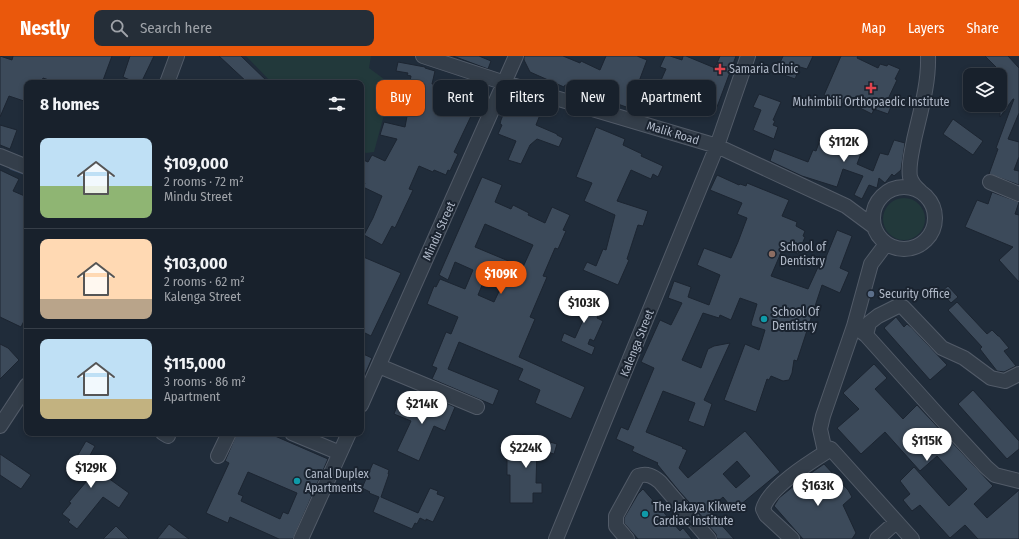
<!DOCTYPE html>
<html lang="en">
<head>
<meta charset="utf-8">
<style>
  :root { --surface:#18212c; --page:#252e38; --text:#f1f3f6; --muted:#9fa3a9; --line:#363e48; --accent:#ea580c }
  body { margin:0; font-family:"Fira Sans Condensed",sans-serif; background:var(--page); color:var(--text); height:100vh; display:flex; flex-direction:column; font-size:15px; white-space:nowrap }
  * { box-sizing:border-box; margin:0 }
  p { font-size:13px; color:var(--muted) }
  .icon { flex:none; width:22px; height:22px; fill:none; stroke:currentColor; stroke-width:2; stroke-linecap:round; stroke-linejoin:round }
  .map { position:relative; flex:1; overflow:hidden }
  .sheet { position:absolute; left:24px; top:24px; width:340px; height:356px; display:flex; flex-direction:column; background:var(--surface); border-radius:8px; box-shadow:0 2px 6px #0003,0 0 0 1px var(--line) }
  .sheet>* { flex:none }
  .banner { position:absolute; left:376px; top:24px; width:380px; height:36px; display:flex; gap:8px }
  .buttons { position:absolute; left:963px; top:12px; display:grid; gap:8px }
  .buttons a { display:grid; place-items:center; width:44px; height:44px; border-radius:8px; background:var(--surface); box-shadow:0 2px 6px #0003,0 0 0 1px var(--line); font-size:20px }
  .price { position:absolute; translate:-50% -34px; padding:0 9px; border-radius:14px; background:#fff; color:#222; font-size:13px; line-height:26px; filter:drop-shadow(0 1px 2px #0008) }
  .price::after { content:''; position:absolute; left:50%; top:24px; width:12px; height:9px; margin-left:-6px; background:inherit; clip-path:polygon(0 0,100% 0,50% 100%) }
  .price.active { background:var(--accent); color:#fff }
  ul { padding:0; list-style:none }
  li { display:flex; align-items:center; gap:12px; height:100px; padding:0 16px }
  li+li { border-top:1px solid var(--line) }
  li span { display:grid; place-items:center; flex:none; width:112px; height:80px; border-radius:8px; color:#555 }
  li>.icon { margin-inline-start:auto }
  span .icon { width:48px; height:48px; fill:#fffc; stroke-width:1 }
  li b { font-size:17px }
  h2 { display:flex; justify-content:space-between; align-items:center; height:48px; padding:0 16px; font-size:17px }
  .tag { padding:0 14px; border-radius:8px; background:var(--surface); box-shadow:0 2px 6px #0003,0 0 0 1px var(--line); font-size:14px; line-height:36px }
  .tag.active { background:var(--accent); color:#fff }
  header { display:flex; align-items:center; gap:24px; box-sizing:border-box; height:56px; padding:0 20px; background:var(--accent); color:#fff }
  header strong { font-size:19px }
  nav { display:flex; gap:22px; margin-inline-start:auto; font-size:14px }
  .search { width:280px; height:36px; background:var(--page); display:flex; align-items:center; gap:10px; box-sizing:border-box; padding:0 14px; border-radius:8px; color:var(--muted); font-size:15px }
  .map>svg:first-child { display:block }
  .green { fill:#22393b }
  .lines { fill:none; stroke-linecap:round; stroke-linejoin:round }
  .stream { stroke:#334762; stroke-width:3.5 }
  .building { fill:#3c4a5a; stroke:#1c2531; fill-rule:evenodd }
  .minor-casing { stroke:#525b68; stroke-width:16 }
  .minor { stroke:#343e4a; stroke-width:14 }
  .health-dot { fill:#e0444e; stroke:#1a232f; stroke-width:1.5 }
  .education-dot { fill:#8d6e63; stroke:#1a232f; stroke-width:1.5 }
  .service-dot { fill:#5c6f8a; stroke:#1a232f; stroke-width:1.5 }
  .culture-dot { fill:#0f9aa8; stroke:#1a232f; stroke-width:1.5 }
  .labels { text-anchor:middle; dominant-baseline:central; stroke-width:4; stroke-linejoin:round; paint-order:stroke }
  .poi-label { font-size:12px; fill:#afb8c7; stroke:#1a232f; text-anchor:start }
  .street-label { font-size:12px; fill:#afb8c7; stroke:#1a232f }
</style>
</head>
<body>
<header>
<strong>Nestly</strong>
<div class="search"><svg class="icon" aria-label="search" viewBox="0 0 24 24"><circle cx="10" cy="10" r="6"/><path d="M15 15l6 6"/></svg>Search here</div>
<nav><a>Map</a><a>Layers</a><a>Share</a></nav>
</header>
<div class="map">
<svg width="1019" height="483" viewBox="0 0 1019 483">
  <rect width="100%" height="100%" fill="#202c3a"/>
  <path class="green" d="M246 0H371L369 12 392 29 374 96 366 97 361 95V27H272Z
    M883 163a21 21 0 1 1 42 0a21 21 0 1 1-42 0Z"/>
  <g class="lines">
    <path class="stream" d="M11 112 27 118"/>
  </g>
  <path class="building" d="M0 0 12 4 13 0H112L102 27H58L43 22 41 27H27V46L9 40 0 61Z
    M130 0H154L141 27H137L123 21Z
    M219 0H241L269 27H248Z
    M453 0H479L491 5 488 13Z
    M524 0H563L580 7 581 5 600 14 606 0H637L647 4 629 52 601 42V43L587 39 565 29 564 31 530 16 524 4Z
    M665 0H670L682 4 683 0H686L715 12 720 0H736L717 51 683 39 682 41 658 31 666 13 660 11Z
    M783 0H813L807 13 800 11 795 23 776 16Z
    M841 0H858L857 2 878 12 880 8 887 10 888 8 900 13 895 23 897 24 888 43 893 45 888 58 874 53 872 58 852 48 851 51 824 39Z
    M985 0H1008L1019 12V57L1008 83 1019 86V101L1014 114 1019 115V129L989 118 998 93 996 92 1014 43H1013L1000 61V15Z
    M398 6 425 11V12L435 15 432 28 452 32 455 25 469 31 466 37 475 41 468 56 472 58 454 96 458 98 450 115 448 114 446 119 434 114 433 116 419 110 409 133 413 134 403 155 395 172 392 170 382 189 364 179 373 162 382 140 363 131 365 127 361 126V103L368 106 372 99 385 105 397 83 380 79 384 66 405 71 408 55 410 56 415 32 409 31 411 20 407 19 408 17 396 15Z
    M759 38 781 46 773 64 775 65 773 69 778 71 774 83 753 74 761 54 753 51Z
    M512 40 531 48 532 46 543 51 536 69 557 78V79L563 82 559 91 537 83 530 89 521 108 508 104 516 85 498 78 502 69 500 68 501 64 508 46 509 47Z
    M953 63 983 85 973 99 943 78Z
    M0 69 17 74 10 93 0 89Z
    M596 71 625 83 623 89 642 98 641 100 663 110 658 121 653 118 651 123 631 114 617 145 648 155 643 170 638 169 627 203 629 204 618 229 583 214 587 206 596 210 603 193 606 194 615 159 584 145 592 127 576 121Z
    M856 77 867 82 857 108 873 115 880 97 888 99 894 84 905 87 901 114 894 120 892 118 885 127 879 122 877 132 869 129 862 143 854 139 863 120 843 113 837 131 802 120 770 105 774 93 808 106 813 94 816 95 820 84 842 92 848 79 854 82Z
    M0 114 19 123 13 135 27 141V259L21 271 0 261Z
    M717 119 739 129 740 128 746 130 747 127 789 144 782 160 797 166 796 170 805 175 803 180 805 181 798 198 783 192 771 220 808 233 819 209 822 211 837 174 852 180 840 212 849 216 840 237 822 229 797 305 794 304 792 317 789 324 783 325 771 320 769 324 767 323 756 356 724 344 745 288 759 294 765 274 752 270 751 268 757 248 740 242 731 264 720 259 719 262 703 257 682 304 701 312 708 293 714 290 730 287 704 344 712 348 704 371 688 365 695 347 663 335 646 376 683 391 682 392 687 394 679 412 688 422 745 375 780 416 734 454 723 441 708 454 734 483H717L716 478 705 466 706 465 679 435 657 408 658 407 632 395 634 391 616 383 621 371 628 374 654 312 641 306 660 264 671 269 682 247 668 242 674 225 691 231 688 241 709 249 720 219 697 209 704 192 731 202 738 186 747 162 737 158 742 147 710 134ZM737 405 750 420 736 432 723 418Z
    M482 121 502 129 495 146 511 153 513 149 529 157 528 159 545 167 552 151 570 159 563 174 566 175 558 193 555 192 543 220 547 221 530 261 535 263 519 301 585 331 571 363 535 347 540 334 518 324 523 313 459 286 448 313 499 334 493 349 432 323 437 312 432 310 446 276 451 278 458 261 427 248 434 230 436 231 440 223 465 233 473 214 455 206 448 224 439 219ZM485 168 533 189 523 211 475 191ZM485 222 502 229 494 246 478 239Z
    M992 136 1019 146 1015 158 1019 159V226L999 204 1013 191 965 171 977 144 988 148Z
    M361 200 401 217 371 280 361 275Z
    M948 230 958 241 951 247 941 236Z
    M571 238 599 249 598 251 601 252 597 262 603 265 594 285 590 283 588 288 595 291 592 299 561 285 564 277 575 282 584 262 566 255 569 249 566 248Z
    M957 246 987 278 992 274 998 280H999L1009 292 1004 295 1016 310 1004 316 997 315 980 293 982 291 948 254Z
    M896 261 904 271 907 268 911 271 947 309 930 324 884 272Z
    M0 288 8 292 19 304 0 323Z
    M361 297 372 302 361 328Z
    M874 308 887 322 875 333 903 363 917 349 993 430 974 448 987 462 1019 434V483H978L965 469 950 482 920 449 912 455 903 444 910 438 900 425 914 411 949 450 967 433 937 400 920 415 885 376 861 398 837 372 859 353 843 337Z
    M973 334 1019 385V393L1007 403 958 348Z
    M425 343 442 350 444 346 455 351 445 375 434 370 419 405 397 395 411 365 394 358 399 345 420 353Z
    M237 377H268L328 403 293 483H279L230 461 228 467 206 457 229 407 225 405ZM248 416 297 437 288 458 283 456 280 463 241 445 243 440 238 438Z
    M521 378 557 388 554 398 537 393 536 427H542V437H533V447H510V419H507V401L513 402V390L517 391Z
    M86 385 95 390 88 403 92 405 90 409 129 437 119 452 103 441 77 473 68 466 70 464 62 458 71 447 69 446 86 426 68 416Z
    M0 398 31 419 21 433 0 419Z
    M373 407 389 414 388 418H389L381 441 418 457 430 432 438 435 437 438 445 441 433 466 426 463V465L420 462 417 468 415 467 412 473 373 456 379 441 369 437 370 436 362 432Z
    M824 408 848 434 852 441 843 449 856 477 852 483H803L774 450 779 442 801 424Z
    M643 433 680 475 683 472 692 483H638L624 467V462L638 438Z
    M169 468 189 483H157Z
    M116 470 129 483H103Z"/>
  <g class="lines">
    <g class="minor-casing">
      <path id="minor" d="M423 0 505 27 717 90 846 150 873 170
        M167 27 177 0
        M0 100 27 111
        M990 126 1019 138
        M873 162a31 31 0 1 1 62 0a31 31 0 1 1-62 0Z
        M920 135C915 131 912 128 910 121 908 109 912 96 914 84 920 57 929 28 928 0
        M886 188 871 208 854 270 823 360 820 373 824 391 831 393 912 483
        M854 270 866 279 937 358 986 411 995 419 1019 425
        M866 279 869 267 878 260 898 250 903 251 942 292 964 302 991 322 1005 325 1019 318
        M379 310 477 351
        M361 349 516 0
        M0 370 27 329
        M163 377 168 380
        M292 377 340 397
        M218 400 229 377
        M301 483 349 377
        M556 483 717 90 748 0
        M627 483 616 470V460L638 420C647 417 653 420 660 426L709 483
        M792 483 766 459 763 453C769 431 812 405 831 393
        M877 483 896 466"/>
    </g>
    <use href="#minor" class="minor"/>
  </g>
  <g class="health-dot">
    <path d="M718 7h4v4h4v4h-4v4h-4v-4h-4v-4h4z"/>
    <path d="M869 26h4v4h4v4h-4v4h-4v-4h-4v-4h4z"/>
  </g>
  <circle class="education-dot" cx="772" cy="198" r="4"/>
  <circle class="service-dot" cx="871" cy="238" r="4"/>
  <g class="culture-dot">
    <circle cx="764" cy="263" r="4"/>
    <circle cx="297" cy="425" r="4"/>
    <circle cx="645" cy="458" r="4"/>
  </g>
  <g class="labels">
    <g class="poi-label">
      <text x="729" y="13">Samaria Clinic</text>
      <text x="871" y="46" text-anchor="middle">Muhimbili Orthopaedic Institute</text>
      <text x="780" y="191">School of<tspan x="780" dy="14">Dentistry</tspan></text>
      <text x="879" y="238">Security Office</text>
      <text x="772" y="256">School Of<tspan x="772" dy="14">Dentistry</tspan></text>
      <text x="305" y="418">Canal Duplex<tspan x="305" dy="14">Apartments</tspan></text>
      <text x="653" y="451">The Jakaya Kikwete<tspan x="653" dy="14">Cardiac Institute</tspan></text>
    </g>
    <g class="street-label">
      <text transform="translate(673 77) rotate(17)">Malik Road</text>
      <text transform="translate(439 175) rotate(-66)">Mindu Street</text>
      <text transform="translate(637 287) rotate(-68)">Kalenga Street</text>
    </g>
  </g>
</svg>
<div class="buttons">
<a><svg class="icon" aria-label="layers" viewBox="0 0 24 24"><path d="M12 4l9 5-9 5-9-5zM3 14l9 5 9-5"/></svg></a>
</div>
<b class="price" style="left:844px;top:107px">$112K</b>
<b class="price active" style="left:501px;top:239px">$109K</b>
<b class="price" style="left:584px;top:268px">$103K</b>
<b class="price" style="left:422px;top:369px">$214K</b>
<b class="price" style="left:927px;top:406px">$115K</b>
<b class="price" style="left:526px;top:413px">$224K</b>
<b class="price" style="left:91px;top:433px">$129K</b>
<b class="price" style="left:818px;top:451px">$163K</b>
<div class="banner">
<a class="tag active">Buy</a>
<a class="tag">Rent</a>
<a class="tag">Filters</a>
<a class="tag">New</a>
<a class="tag">Apartment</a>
</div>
<section class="sheet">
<h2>8 homes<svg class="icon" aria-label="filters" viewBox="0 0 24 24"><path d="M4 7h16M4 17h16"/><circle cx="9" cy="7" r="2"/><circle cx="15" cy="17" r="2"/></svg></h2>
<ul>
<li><span style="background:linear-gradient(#bfe0f5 60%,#8fb573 0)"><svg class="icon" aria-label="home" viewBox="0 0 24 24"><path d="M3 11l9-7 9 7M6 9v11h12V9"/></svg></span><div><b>$109,000</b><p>2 rooms · 72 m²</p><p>Mindu Street</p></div></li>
<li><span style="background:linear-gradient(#ffd9b3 75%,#b9a48a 0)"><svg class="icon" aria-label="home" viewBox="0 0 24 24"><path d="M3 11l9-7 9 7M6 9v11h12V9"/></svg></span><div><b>$103,000</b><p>2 rooms · 62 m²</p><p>Kalenga Street</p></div></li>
<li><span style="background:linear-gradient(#bfe0f5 75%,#c2b280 0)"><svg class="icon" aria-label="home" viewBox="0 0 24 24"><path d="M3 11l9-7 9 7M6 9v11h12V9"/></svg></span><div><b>$115,000</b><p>3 rooms · 86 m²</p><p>Apartment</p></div></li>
</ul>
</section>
</div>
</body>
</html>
